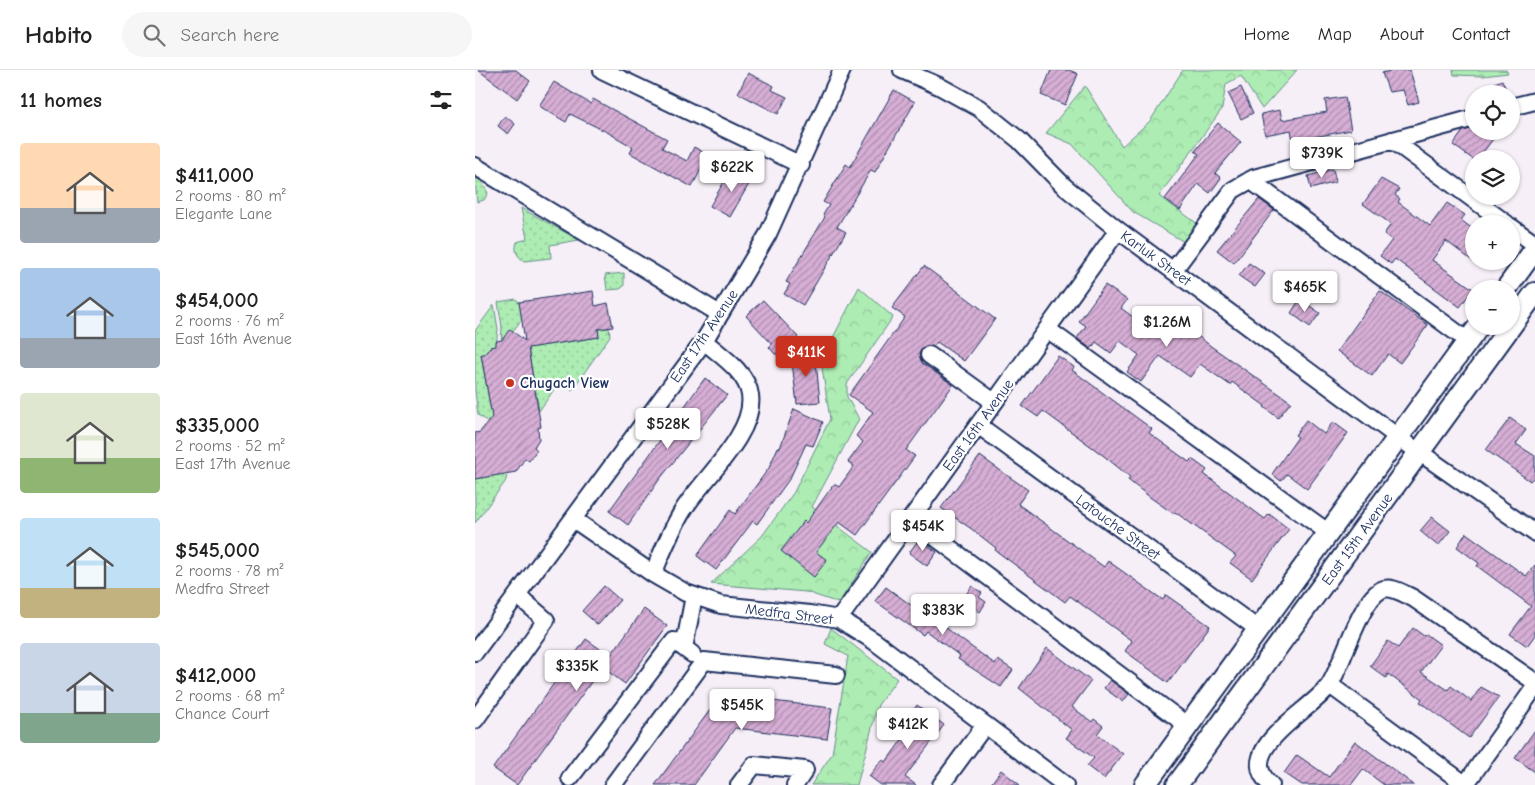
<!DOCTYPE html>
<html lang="en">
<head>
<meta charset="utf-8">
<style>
  :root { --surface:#fff; --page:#f6f6f6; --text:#222; --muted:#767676; --line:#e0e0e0; --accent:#c8321e }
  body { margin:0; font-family:"Comic Neue",sans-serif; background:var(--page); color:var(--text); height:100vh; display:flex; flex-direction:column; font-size:19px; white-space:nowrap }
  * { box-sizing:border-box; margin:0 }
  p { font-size:16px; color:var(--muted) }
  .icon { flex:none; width:28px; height:28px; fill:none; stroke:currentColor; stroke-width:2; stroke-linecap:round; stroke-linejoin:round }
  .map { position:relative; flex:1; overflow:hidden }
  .details { display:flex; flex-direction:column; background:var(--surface); width:475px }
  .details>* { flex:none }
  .buttons { position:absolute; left:990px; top:15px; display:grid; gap:10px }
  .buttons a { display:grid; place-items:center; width:55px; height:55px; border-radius:50%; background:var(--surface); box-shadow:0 1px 4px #0004; font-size:25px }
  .price { position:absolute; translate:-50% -42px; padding:0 11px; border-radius:5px; background:#fff; color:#222; font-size:16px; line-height:32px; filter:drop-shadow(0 1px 2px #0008) }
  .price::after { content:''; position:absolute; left:50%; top:30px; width:15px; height:11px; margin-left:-8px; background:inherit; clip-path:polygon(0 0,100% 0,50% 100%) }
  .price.current { background:var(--accent); color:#fff }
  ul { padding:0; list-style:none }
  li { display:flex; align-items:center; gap:15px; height:125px; padding:0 20px }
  li span { display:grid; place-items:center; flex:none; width:140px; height:100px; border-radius:5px; color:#555 }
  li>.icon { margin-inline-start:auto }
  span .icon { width:60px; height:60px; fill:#fffc; stroke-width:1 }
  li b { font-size:21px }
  h2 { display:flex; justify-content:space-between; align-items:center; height:60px; padding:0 20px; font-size:21px }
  header { display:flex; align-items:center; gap:30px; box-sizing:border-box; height:70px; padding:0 25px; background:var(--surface); border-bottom:1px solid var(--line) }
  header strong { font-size:24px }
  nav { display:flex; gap:28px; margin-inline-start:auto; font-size:18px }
  .search { width:350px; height:45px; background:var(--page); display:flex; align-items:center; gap:12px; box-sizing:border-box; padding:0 18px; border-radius:28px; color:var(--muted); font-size:19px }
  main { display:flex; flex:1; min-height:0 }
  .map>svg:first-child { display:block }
  .grass { fill:url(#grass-dots); stroke:#648e88 }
  .forest { fill:url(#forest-crowns); stroke:#648e88 }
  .building { fill:url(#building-hatch); stroke:#1b2f5e }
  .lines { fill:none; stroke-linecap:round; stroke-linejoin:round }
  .minor-casing { stroke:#1b2f5e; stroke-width:20 }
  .major-casing { stroke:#1b2f5e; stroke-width:24 }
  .minor { stroke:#fff; stroke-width:16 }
  .major { stroke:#fff; stroke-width:20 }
  .poi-dot { fill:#c8321e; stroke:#fff; stroke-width:2 }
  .labels { text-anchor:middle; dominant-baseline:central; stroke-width:4.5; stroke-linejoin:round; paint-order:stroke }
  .street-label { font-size:15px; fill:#1b2f5e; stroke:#fff }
  .poi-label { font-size:15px; font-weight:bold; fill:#1b2f5e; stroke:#fff; text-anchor:start }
</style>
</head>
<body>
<header>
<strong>Habito</strong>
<div class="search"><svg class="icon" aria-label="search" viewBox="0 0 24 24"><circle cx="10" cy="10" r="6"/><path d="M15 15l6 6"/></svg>Search here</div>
<nav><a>Home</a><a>Map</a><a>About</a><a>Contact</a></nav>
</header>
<main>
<section class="details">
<h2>11 homes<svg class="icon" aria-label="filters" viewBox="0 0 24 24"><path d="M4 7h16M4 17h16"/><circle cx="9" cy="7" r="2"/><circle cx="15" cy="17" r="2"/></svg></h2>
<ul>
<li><span style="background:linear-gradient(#ffd9b3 65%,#9aa5b1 0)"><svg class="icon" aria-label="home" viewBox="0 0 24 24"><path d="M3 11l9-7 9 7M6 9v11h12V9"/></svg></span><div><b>$411,000</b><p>2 rooms · 80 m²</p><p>Elegante Lane</p></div></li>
<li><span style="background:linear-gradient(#a9c7e8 70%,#9aa5b1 0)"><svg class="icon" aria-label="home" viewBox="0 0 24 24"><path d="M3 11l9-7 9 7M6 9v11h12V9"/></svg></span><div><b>$454,000</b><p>2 rooms · 76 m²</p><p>East 16th Avenue</p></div></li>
<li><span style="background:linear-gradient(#dfe7d0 65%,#8fb573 0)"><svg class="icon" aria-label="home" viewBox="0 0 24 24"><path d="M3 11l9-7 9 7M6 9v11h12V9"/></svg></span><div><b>$335,000</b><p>2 rooms · 52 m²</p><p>East 17th Avenue</p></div></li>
<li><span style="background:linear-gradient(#bfe0f5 70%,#c2b280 0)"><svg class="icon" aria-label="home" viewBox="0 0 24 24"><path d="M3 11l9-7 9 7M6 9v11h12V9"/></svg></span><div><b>$545,000</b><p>2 rooms · 78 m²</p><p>Medfra Street</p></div></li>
<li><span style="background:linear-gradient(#c9d6e8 70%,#7fa58c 0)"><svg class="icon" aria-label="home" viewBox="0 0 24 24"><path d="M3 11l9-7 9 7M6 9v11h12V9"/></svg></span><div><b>$412,000</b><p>2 rooms · 68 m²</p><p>Chance Court</p></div></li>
</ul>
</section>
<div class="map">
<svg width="1060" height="715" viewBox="0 0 1060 715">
  <defs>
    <pattern id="grass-dots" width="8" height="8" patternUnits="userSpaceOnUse" patternTransform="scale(1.25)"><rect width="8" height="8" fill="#adecb3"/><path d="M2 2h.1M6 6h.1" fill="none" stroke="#94cb9c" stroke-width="1.8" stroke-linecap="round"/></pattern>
    <pattern id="forest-crowns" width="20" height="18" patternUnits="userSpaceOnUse" patternTransform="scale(1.25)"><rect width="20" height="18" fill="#adecb3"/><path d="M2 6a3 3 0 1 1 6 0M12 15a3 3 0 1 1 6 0" fill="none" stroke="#94cb9c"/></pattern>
    <pattern id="building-hatch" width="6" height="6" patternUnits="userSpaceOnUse" patternTransform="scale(1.25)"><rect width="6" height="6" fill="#d7aed5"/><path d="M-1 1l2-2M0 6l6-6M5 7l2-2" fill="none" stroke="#ae8eb0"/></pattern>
  </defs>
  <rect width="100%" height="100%" fill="#f7eff7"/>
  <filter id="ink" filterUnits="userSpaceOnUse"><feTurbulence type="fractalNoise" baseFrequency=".02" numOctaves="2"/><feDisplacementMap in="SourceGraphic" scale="10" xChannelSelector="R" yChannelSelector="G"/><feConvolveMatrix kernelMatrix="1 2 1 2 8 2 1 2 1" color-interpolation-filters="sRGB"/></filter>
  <g filter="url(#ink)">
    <path class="grass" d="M0 108 6 111 13 123 9 130 2 132Z
      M46 138 104 170 75 175 76 188 49 191C42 186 39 181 42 172L52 169Z
      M149 203V216L145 219 132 220 130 205Z
      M41 229 44 232 47 249 38 261 35 260 26 275 27 257 23 232Z
      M19 235 23 259 21 276 15 277 10 284 6 285 18 352H13L3 345 0 321V261Z
      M134 258 135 266 97 320 85 311 64 341 53 278 124 267 123 259Z
      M28 404 32 407 30 412 0 453V409Z"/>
    <path class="forest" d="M708 0H822L787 39 766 6 751 14 747 39 684 126 723 154 711 173 658 142 597 74 571 63 610 16 647 76 675 51Z
      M978 0H1031L1033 3 1008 6 979 5Z
      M384 217 418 247 372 314V327L384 349 337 437 397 482 364 533 331 522 236 514 287 466 319 422 355 349 346 291Z
      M356 558 422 609 403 635 382 715H336L357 684 373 586 350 574Z"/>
    <path class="building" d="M3 0H41L55 11 42 29Z
      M576 0H594L603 4 590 35 566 25Z
      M918 0H935L944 32 933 35 928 20 914 22 907 3Z
      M273 3 299 16 297 20 312 27 303 44 263 23Z
      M1027 10 1033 24H1018L1015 15Z
      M79 12 116 34 118 29 192 69 187 78 212 91 219 77 237 87 231 98 227 97 217 117 155 83 158 77 132 62 95 44 91 52 64 36Z
      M766 17 778 43 766 49 753 23Z
      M419 20 440 32 400 102 396 100 362 157 371 162 328 235 309 224 315 214 311 212 350 147 348 145 354 135 348 132 371 94 375 97Z
      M870 27 876 60 818 71 816 60 790 65 786 44 805 40 807 50 852 42 850 30Z
      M30 46 40 54 33 64 23 56Z
      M743 53 766 72 740 103 746 108 735 123 723 114 705 140 690 129 724 84 720 81Z
      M999 58V61H1024L1003 89 999 90 978 75 988 61Z
      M262 98 278 107 255 147 235 136 250 110 254 113Z
      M858 99 861 112 836 119 833 106Z
      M906 109 924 119 920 125 925 129 923 132 955 156 972 133 990 145 986 150 999 160V192L971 171 957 190 998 219 985 237 920 189 916 194 905 186 917 170 909 164 916 154 888 134Z
      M784 129 799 140 759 193 742 180Z
      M774 193 790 204 780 217 764 206Z
      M449 196 520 249 489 291 462 272 459 276H450L446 280 444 284 447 293 478 315 431 380 440 386 382 465 364 452 341 482 352 490 339 507 306 481 329 451 331 453 359 414 364 417 379 396 373 392 388 372 381 366 398 342 374 325 430 247 417 238Z
      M630 215 652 230 646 238 679 263 693 243 737 277 816 332 803 348 789 337 790 336 757 312 755 315 725 294 715 307 685 286 666 312 652 302 664 285 645 271 636 283 621 272 616 279 602 268 611 256 604 251Z
      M118 221 120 236 133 233 138 257 123 259 124 267 53 278 66 357 63 358 64 369 59 377 62 380 54 391 50 388 41 402 0 409V363L5 362 17 347 6 284H10L15 277 21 276V271L27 270 35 259 50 271 44 232Z
      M905 221 953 255 925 293 913 284 897 306 862 281Z
      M825 229 845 243 835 257 816 243Z
      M288 230 323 267 305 284H300L294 277 297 274 271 246Z
      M340 281 345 332 322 334 316 284Z
      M583 286 599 297 597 300 677 359 674 363 714 392 717 389 732 400 729 404 790 449 794 444 814 459 777 509 755 493 761 486 700 442 699 444 676 428 653 410 655 407 629 386 568 341 563 347 547 336Z
      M230 308 252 325 184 410 153 455 134 441Z
      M319 339 348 352 338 376 331 374 315 408 282 454 278 451 241 500 222 486 255 440 260 444 294 398 303 377 305 378Z
      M1035 348 1051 360 1041 374 1060 386V406L1055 411 1011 380Z
      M831 350 849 364 858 352 873 363 832 419 812 404 806 411 797 404 823 367 820 365Z
      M505 386 553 420 543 434 629 497 633 491 688 530 691 525 735 556 693 613 650 581 657 571 595 526 590 532 520 480 521 478 498 460 466 438Z
      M957 447 975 461 963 476 945 461Z
      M991 463 1051 506 1060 495V565L1052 576 1035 564 1056 536 1002 496 1004 493 982 477Z
      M444 469 462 482 452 496 434 483Z
      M129 516 145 530 123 555 107 541Z
      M497 516 507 523 504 527 511 532 505 542 487 530Z
      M411 517 436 535 439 531 461 546 460 548 480 565 520 594 523 590 538 600 526 617 483 589 485 586 451 561 448 565 400 531Z
      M169 539 192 556 150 614 127 597 42 715 18 698 111 569 135 586Z
      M938 558 949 566 951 564 966 575 946 602 973 620 976 616 996 631 1006 617 1024 627 994 668 945 632 947 629 913 604 911 608 895 596 913 571 923 578Z
      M572 578 616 611 597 637 617 652 619 649 628 656 622 664 648 684 629 709 612 696 619 688 591 668 597 660 544 618Z
      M635 610 654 624 648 632 629 618Z
      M246 625 357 638 352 669 260 658 219 715H180Z
      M442 635 469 655 430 707 441 715H406L394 706 407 690 411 692 439 653 433 648Z
      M1060 660V702L1040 688Z
      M880 671 939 715H909L888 699 876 715H827L809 703 822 685 854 707Z
      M526 700 545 715H515Z"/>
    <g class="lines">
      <g class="minor-casing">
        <path id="minor" d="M127 0 326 95
          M427 0 464 16 504 38 544 70 590 117 643 160 924 368 1060 463
          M1036 37 1060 31
          M917 70 1032 154
          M0 96 245 244
          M775 110 993 271
          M1036 157 1060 174
          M698 201 758 120 779 108 999 48
          M572 259 854 463
          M454 285 519 332
          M503 355 783 559
          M98 449 178 504 211 523 246 535 335 544 364 549 399 571 590 715
          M436 449 713 656
          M178 504C187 483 195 462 207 442 226 410 281 364 275 325 272 302 245 285 229 271
          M364 549 643 160
          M0 582 229 271 293 164 367 0
          M217 584 209 578 219 526
          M855 615 991 715
          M0 650 71 550 42 525
          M95 708 199 571 209 578
          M138 715 229 591 361 605
          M264 715 279 695 330 700 320 715
          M466 715 510 655
          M796 715C755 680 840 639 855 614 868 593 885 531 906 520 916 515 929 524 938 528L1060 612
          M990 715 1060 617"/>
      </g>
      <g class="major-casing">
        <path id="major" d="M1031 219 1060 179
          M670 715 1004 256
          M702 715 1060 223"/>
      </g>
      <use href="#minor" class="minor"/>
      <use href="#major" class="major"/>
    </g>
  </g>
  <circle class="poi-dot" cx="35" cy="313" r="5"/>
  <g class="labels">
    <g class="street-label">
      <text transform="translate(681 188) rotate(36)">Karluk Street</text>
      <text transform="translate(229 266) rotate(-56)">East 17th Avenue</text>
      <text transform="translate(503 355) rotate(-54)">East 16th Avenue</text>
      <text transform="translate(643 457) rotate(36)">Latouche Street</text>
      <text transform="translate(882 469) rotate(-54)">East 15th Avenue</text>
      <text transform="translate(314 544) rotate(7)">Medfra Street</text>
    </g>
    <g class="poi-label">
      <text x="45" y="313">Chugach View</text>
    </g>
  </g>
</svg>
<div class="buttons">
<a><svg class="icon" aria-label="locate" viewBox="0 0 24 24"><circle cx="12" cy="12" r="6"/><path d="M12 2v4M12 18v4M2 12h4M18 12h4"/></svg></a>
<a><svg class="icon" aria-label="layers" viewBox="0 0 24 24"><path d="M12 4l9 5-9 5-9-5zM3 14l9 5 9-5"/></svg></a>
<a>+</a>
<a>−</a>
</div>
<b class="price" style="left:847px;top:109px">$739K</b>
<b class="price" style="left:257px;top:123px">$622K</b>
<b class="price" style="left:830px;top:243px">$465K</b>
<b class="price" style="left:692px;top:278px">$1.26M</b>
<b class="price current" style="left:331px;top:308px">$411K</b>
<b class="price" style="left:193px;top:380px">$528K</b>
<b class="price" style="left:448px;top:482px">$454K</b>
<b class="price" style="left:468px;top:566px">$383K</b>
<b class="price" style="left:102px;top:622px">$335K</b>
<b class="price" style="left:267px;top:661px">$545K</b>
<b class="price" style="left:433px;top:680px">$412K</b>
</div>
</main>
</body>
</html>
